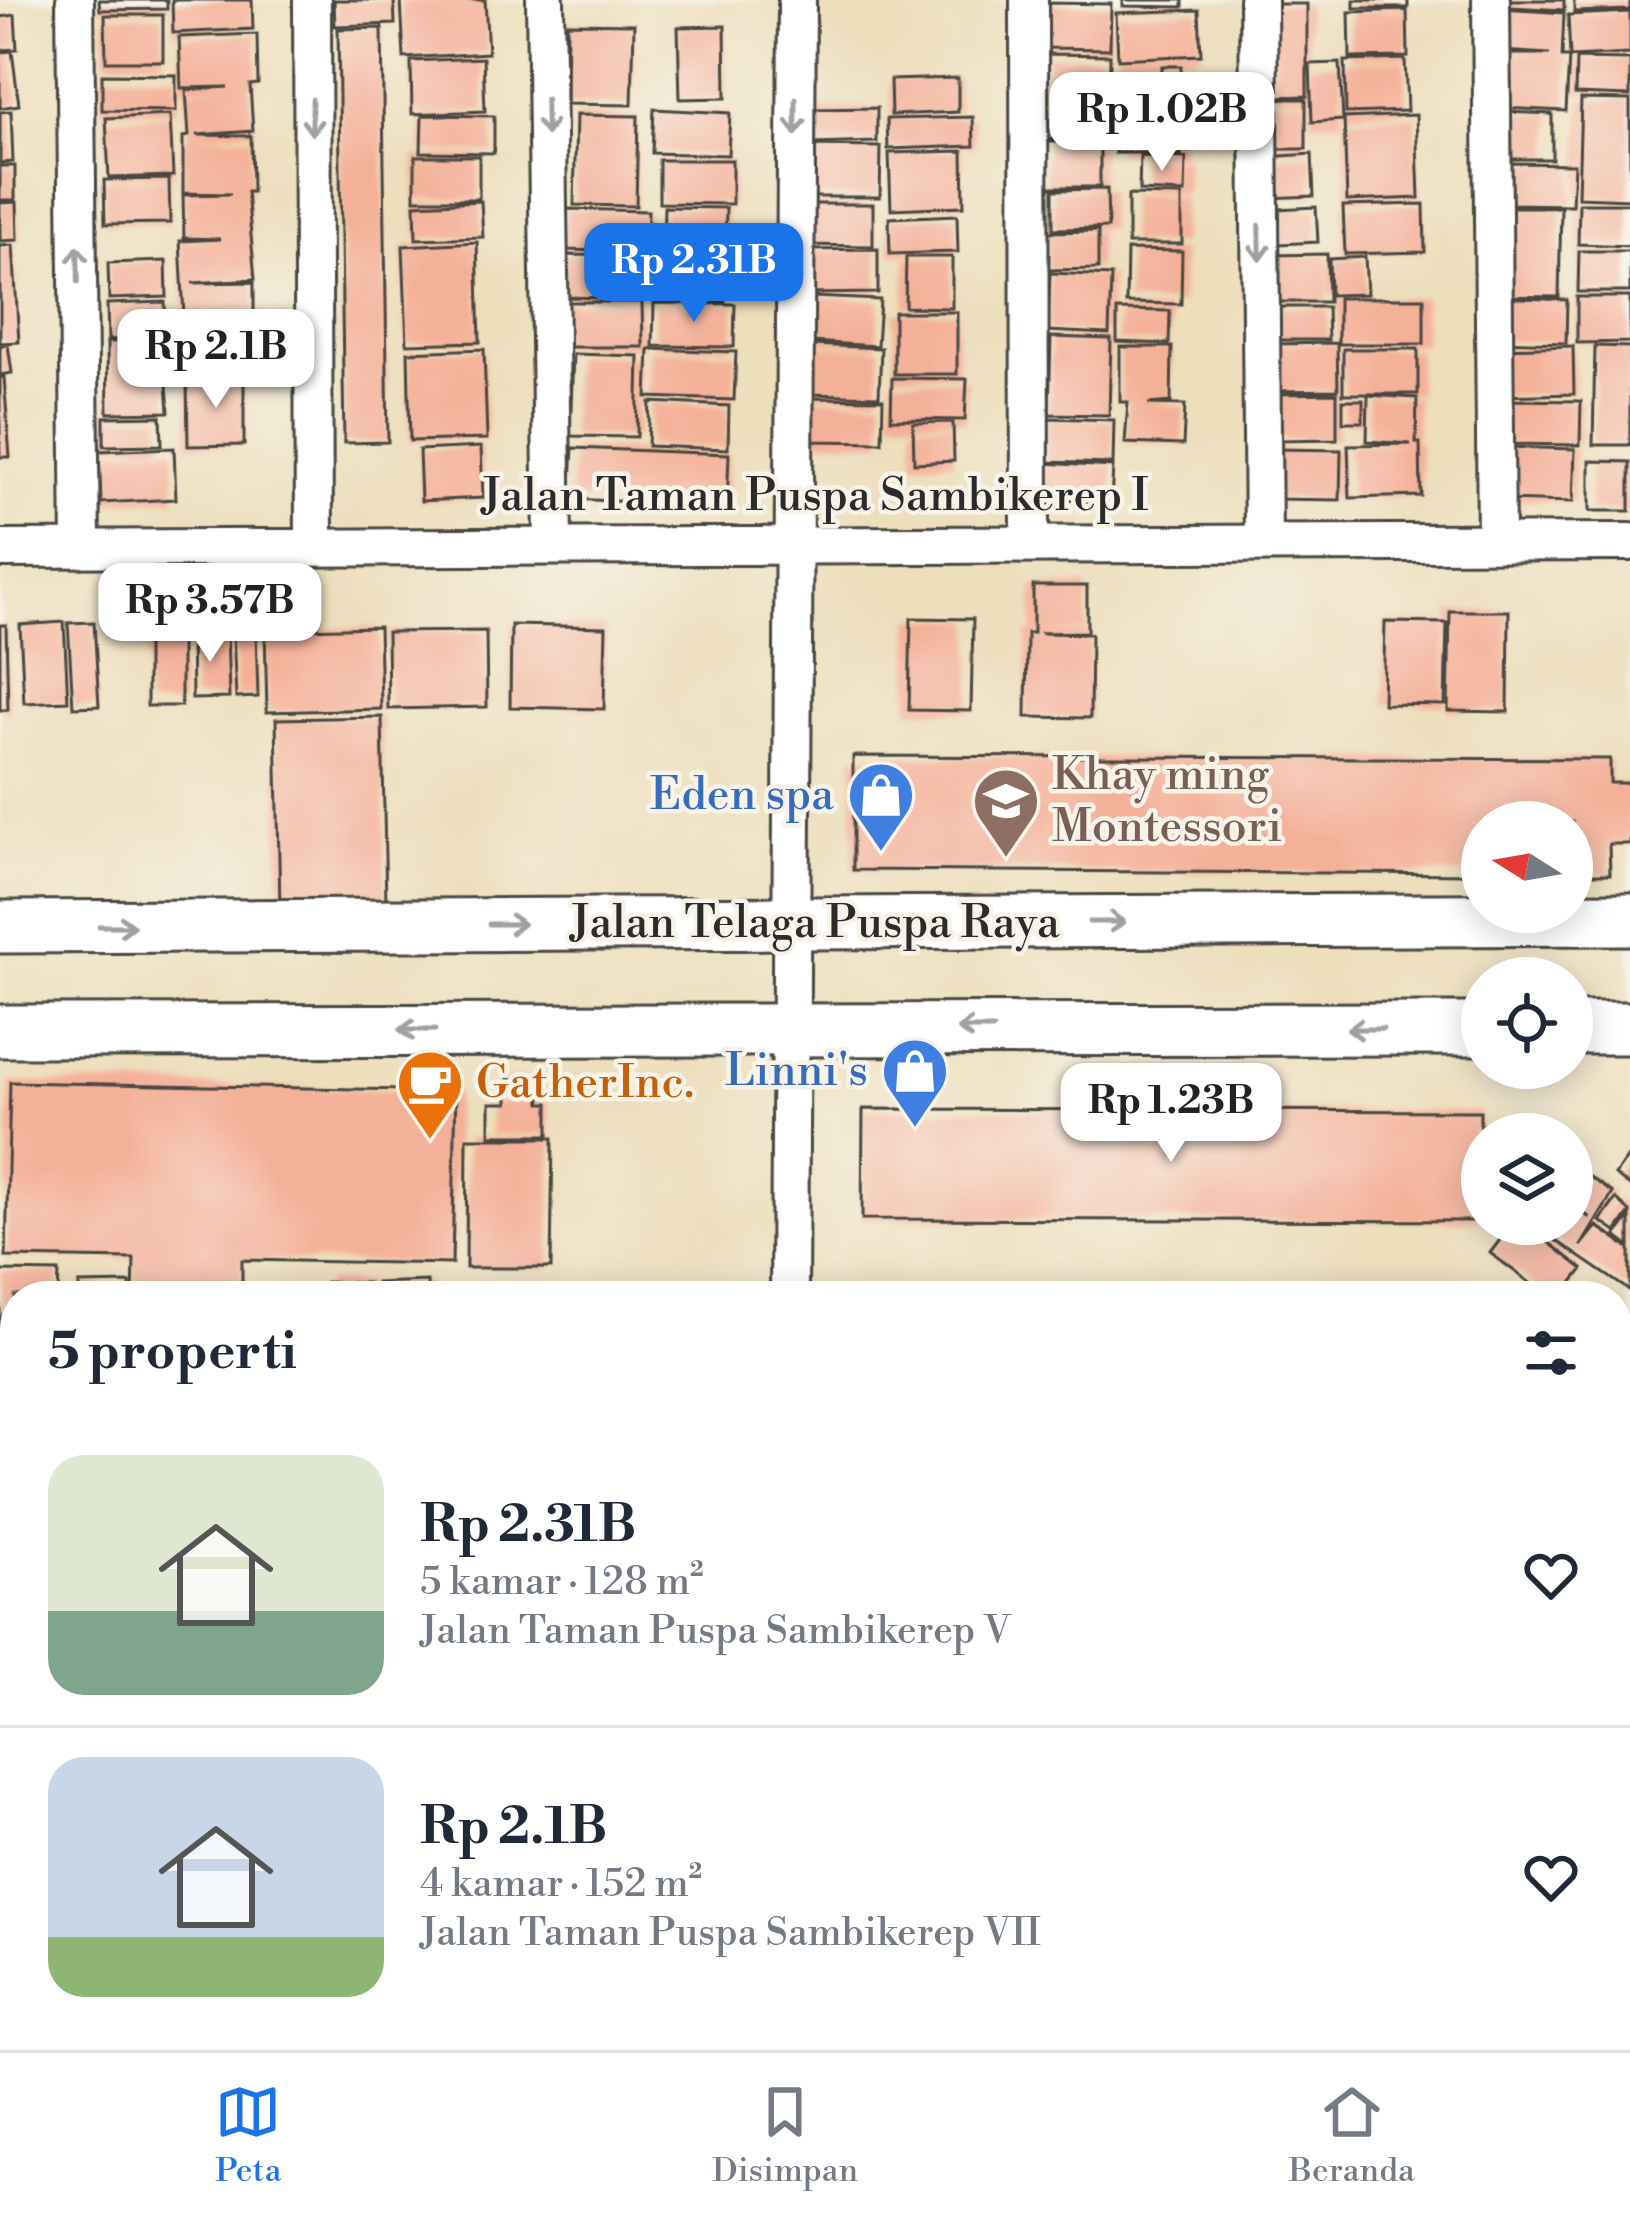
<!DOCTYPE html>
<html lang="id">
<head>
<meta charset="utf-8">
<style>
  :root { --surface:#fff; --page:#f6f6f7; --text:#1f2937; --muted:#747a83; --line:#e0e1e3; --accent:#1a73e8 }
  body { margin:0; font-family:"Libre Bodoni",serif; background:var(--page); color:var(--text); height:100vh; display:flex; flex-direction:column; font-size:45px; white-space:nowrap }
  * { box-sizing:border-box; margin:0 }
  p { font-size:39px; color:var(--muted) }
  .icon { flex:none; width:66px; height:66px; fill:none; stroke:currentColor; stroke-width:2; stroke-linecap:round; stroke-linejoin:round }
  .map { position:relative; flex:1; overflow:hidden }
  .side { position:absolute; left:0px; top:1281px; width:1632px; height:771px; display:flex; flex-direction:column; background:var(--surface); border-radius:48px 48px 0 0; box-shadow:0 6px 30px #0003 }
  .side>* { flex:none }
  .needle { width:78px; rotate:281deg }
  .tools { position:absolute; left:1461px; top:801px; display:grid; gap:24px }
  .tools a { display:grid; place-items:center; width:132px; height:132px; border-radius:50%; background:var(--surface); box-shadow:0 6px 30px #0003; font-size:60px }
  .price { position:absolute; translate:-50% -102px; padding:0 27px; border-radius:24px; background:#fff; color:#222; font-size:39px; line-height:78px; filter:drop-shadow(0 3px 6px #0008) }
  .price::after { content:''; position:absolute; left:50%; top:72px; width:36px; height:27px; margin-left:-18px; background:inherit; clip-path:polygon(0 0,100% 0,50% 100%) }
  .price.selected { background:var(--accent); color:#fff }
  ul { padding:0; list-style:none }
  li { display:flex; align-items:center; gap:36px; height:300px; padding:0 48px }
  li+li { border-top:3px solid var(--line) }
  li span { display:grid; place-items:center; flex:none; width:336px; height:240px; border-radius:36px; color:#555 }
  li>.icon { margin-inline-start:auto }
  span .icon { width:144px; height:144px; fill:#fffc; stroke-width:1 }
  li b { font-size:51px }
  h2 { display:flex; justify-content:space-between; align-items:center; height:144px; padding:0 48px; font-size:51px }
  .tabs { display:flex; justify-content:space-around; align-items:center; height:168px; border-top:3px solid var(--line); background:var(--surface); font-size:33px; color:var(--muted) }
  .tabs a { display:grid; justify-items:center; gap:6px }
  .tabs .selected { color:var(--accent) }
  .map>svg:first-child { display:block }
  .building { fill:#f4b19a }
  .lines { fill:none; stroke-linecap:round; stroke-linejoin:round }
  .minor-casing { stroke:#484641; stroke-width:42 }
  .secondary-casing { stroke:#484641; stroke-width:57 }
  .minor { stroke:#fff; stroke-width:36 }
  .secondary { stroke:#fff; stroke-width:51 }
  .oneway { stroke:#a0a0a0 }
  .labels { text-anchor:middle; dominant-baseline:central; stroke-width:9; stroke-linejoin:round; paint-order:stroke }
  .street-label { font-size:45px; fill:#2b2b2b; stroke:#f7f3e8 }
  .education-label { font-size:45px; fill:#785e54; stroke:#f7f3e8; text-anchor:start }
  .shop-label { font-size:45px; fill:#366cbe; stroke:#f7f3e8; text-anchor:end }
  .food-label { font-size:45px; fill:#c56008; stroke:#f7f3e8; text-anchor:start }
</style>
</head>
<body>
<div class="map">
<svg width="1630" height="2050" viewBox="0 0 1630 2050">
  <rect width="100%" height="100%" fill="#f7f3e8"/>
  <filter id="ink" filterUnits="userSpaceOnUse"><feTurbulence type="fractalNoise" baseFrequency=".00833" numOctaves="2"/><feDisplacementMap in="SourceGraphic" scale="24" xChannelSelector="R" yChannelSelector="G"/><feConvolveMatrix kernelMatrix="1 2 1 2 8 2 1 2 1" color-interpolation-filters="sRGB"/></filter>
  <filter id="wash" filterUnits="userSpaceOnUse"><feTurbulence type="fractalNoise" baseFrequency=".004" numOctaves="4" result="noise"/><feDisplacementMap in="SourceGraphic" scale="48" xChannelSelector="R" yChannelSelector="G"/><feGaussianBlur stdDeviation="2.7" result="paint"/><feColorMatrix in="noise" values="0 0 0 0 0 0 0 0 0 0 0 0 0 0 0 0 0 1.4 0 .05"/><feComposite in="paint" operator="in"/></filter>
  <g filter="url(#wash)">
    <rect width="100%" height="100%" fill="#eddebc"/>
    <g id="blocks">
      <path class="building" d="M99 0H167V9L100 10Z
        M172 0H252L253 29 173 33Z
        M334 0H394L395 24 335 26Z
        M401 0H485L488 53 404 58Z
        M1123 0H1183V7L1123 6Z
        M1354 0H1408V8H1354Z
        M1492 0H1564V10L1492 6Z
        M1574 0H1630V10L1574 12Z
        M1047 3 1111 4 1110 49 1047 48Z
        M1274 4H1307V96L1275 97Z
        M1502 9 1564 13 1562 57H1569L1566 111 1502 108 1505 54H1550L1500 51Z
        M1199 10 1201 55 1118 59 1116 13Z
        M1407 10 1408 57 1350 58 1349 12Z
        M1630 12V54L1570 57 1568 15Z
        M15 15 17 49 0 50V17Z
        M105 15H163V61H106Z
        M567 23 634 24 632 105 566 104Z
        M725 26 726 98 680 99 678 27Z
        M382 28 388 442 344 443 338 29Z
        M257 34 258 84 250 85 253 131 197 135 251 136 252 192H247L255 279 192 283 254 282V369L187 373 180 241 220 239 184 238 183 195 231 194 183 193V137L189 136 186 90 228 87 181 88 179 37Z
        M12 51 19 105 0 108V52Z
        M1047 54 1110 55 1109 140 1046 139Z
        M483 58 485 111 412 114 411 61Z
        M1405 59 1407 111 1346 113 1345 61Z
        M1576 59 1630 60V96L1575 94Z
        M1340 63 1343 120 1312 122 1310 64Z
        M1162 66H1181V155H1161Z
        M102 74 176 75V111L102 110Z
        M958 78V112L891 115 890 80Z
        M1274 99H1306V149H1275Z
        M1581 99 1630 100V199L1578 197Z
        M877 108V142L813 144V109Z
        M654 109 730 113 728 155 652 153Z
        M11 111 13 162 0 163V112Z
        M1117 112 1156 113 1155 153H1115Z
        M1504 112 1552 114V159H1504Z
        M170 115 173 176 109 178 106 118Z
        M422 115 494 116V153L421 152Z
        M576 115 638 116 636 206 574 205Z
        M1416 115 1419 198 1347 201 1344 118Z
        M973 117 974 146 888 149 887 119Z
        M1045 142H1100V187H1045Z
        M807 146 881 147 880 197H807Z
        M963 151 964 206 891 209 889 153Z
        M1312 154 1314 196 1268 198 1266 157Z
        M415 156H479V199H415Z
        M1140 156 1186 158 1185 193 1139 191Z
        M659 160H732V204L659 203Z
        M1508 163 1574 164 1572 205 1506 204Z
        M0 166H15V200H0Z
        M169 179 170 223 105 224 104 180Z
        M1107 189 1108 228 1053 229V190Z
        M1128 195 1182 196V244H1128Z
        M481 201 483 237 416 239 415 204Z
        M17 202 18 240 0 241V203Z
        M1579 203H1630V246L1578 244Z
        M798 204H873V246L798 245Z
        M1424 204 1425 252 1345 254 1343 206Z
        M664 207 726 208 725 254 663 252Z
        M1316 207 1318 242 1279 244 1277 209Z
        M1503 207H1561L1559 297 1501 296Z
        M567 209 648 211 647 252 565 250Z
        M957 215 958 252 890 254 889 218Z
        M1098 231V269L1048 270 1047 232Z
        M477 242 480 342 407 344 403 246Z
        M13 245 19 342 0 343V246Z
        M878 249V293L803 294 802 250Z
        M1127 250 1182 251 1181 304 1126 303Z
        M1579 251H1630V292H1578Z
        M1327 254 1328 302H1271V255Z
        M564 255 653 256V299L564 297Z
        M906 257H952V308L905 307Z
        M1365 257 1367 294 1330 295 1329 259Z
        M663 258 726 259 725 301 662 300Z
        M166 261 167 297 109 299 108 263Z
        M1050 273 1111 276 1109 334 1048 331Z
        M813 297 880 300 877 346 811 342Z
        M1497 297 1567 300 1566 343 1495 341Z
        M1577 297H1630V342L1577 343Z
        M1338 298H1424V344H1338Z
        M165 302 166 338 108 340 107 304Z
        M561 302H642L643 347H561Z
        M654 303 735 304 734 347 653 346Z
        M1266 307H1327L1328 340H1266Z
        M1117 310 1170 311 1169 344 1117 342Z
        M894 312H957V374H894Z
        M1051 337 1111 339 1109 415 1049 414Z
        M164 341 169 412 108 413 107 342Z
        M1337 343 1338 390 1276 391 1275 344Z
        M8 345 12 373 0 375V346Z
        M812 345 881 348 879 396 810 394Z
        M1573 346 1574 394 1498 396 1497 348Z
        M1595 346 1630 347V445H1593Z
        M1120 347H1172L1171 402 1148 404 1185 405 1183 445 1125 443 1128 402H1120Z
        M484 349 487 439 410 441 408 352Z
        M649 349 736 352 734 400 647 397Z
        M1343 349H1418V394H1343Z
        M573 354 639 356 637 437 570 436Z
        M244 376V445L188 446 187 377Z
        M0 377H4L10 457H0Z
        M892 378 967 379 965 420 891 419Z
        M1337 393V439L1276 440V394Z
        M1368 395 1417 398 1416 443H1420L1421 496 1350 498 1348 445 1411 444 1367 441Z
        M814 398 883 399 882 442 813 441Z
        M1343 400H1363V422H1343Z
        M1505 400 1581 401 1580 445 1504 444Z
        M650 402 729 406 728 449 648 446Z
        M161 416 162 445 104 446V417Z
        M1048 418 1114 420 1113 464 1046 462Z
        M953 422 954 461 914 463 913 423Z
        M481 447 483 498 421 501 419 450Z
        M1502 447 1575 449 1573 502 1500 500Z
        M174 448 176 499 101 503 99 451Z
        M573 448 729 454 727 506 570 499Z
        M1273 449 1341 450 1340 500 1272 499Z
        M1590 461 1630 462V511H1590Z
        M1043 463 1113 467 1111 502 1041 499Z
        M1033 586H1087V632L1040 633 1091 634 1090 718 1026 717 1027 633H1033Z
        M1450 611H1509L1508 712 1448 711Z
        M911 618 973 619 971 711 909 710Z
        M64 622 68 701 24 703 20 625Z
        M94 622 99 706 73 707 68 623Z
        M1385 622 1447 623 1445 705 1383 704Z
        M0 625H6L8 710H0Z
        M511 625 606 627 604 709 510 707Z
        M379 627 381 709 267 712 265 630Z
        M147 630H181V706H147Z
        M227 630 229 698 192 699 191 631Z
        M256 631 258 697 236 698 233 632Z
        M486 631 487 707 388 709 387 632Z
        M382 717 386 904 280 907 276 719Z
        M853 756 1610 759V783H1630V844H1609L1610 874H1572V822H1482V874L853 870Z
        M508 1079H540L541 1103H549V1135H490V1103H508Z
        M10 1082 456 1091 452 1264 242 1260V1296H133L134 1259 6 1257Z
        M863 1109 1480 1111V1221L862 1219Z
        M467 1138H553L551 1268H466Z
        M1630 1154V1186L1615 1175Z
        M1587 1175 1613 1193 1581 1246 1597 1226 1630 1249V1291L1545 1233 1550 1224H1572V1206L1590 1218 1572 1203Z
        M1616 1199 1630 1212 1616 1232 1600 1221Z
        M1630 1217V1247L1616 1236Z
        M1512 1224H1525L1583 1269 1562 1296H1548L1490 1253Z
        M0 1271 59 1272 58 1296H15V1380H0Z
        M427 1281 428 1296H376V1283Z
        M326 1282 367 1283 366 1296H326Z
        M130 1283V1296H79V1284Z
        M1617 1377 1630 1387V1429L1617 1419Z
        M0 1551H15V1596H0Z
        M0 1602 15 1603V1640H0Z
        M0 1643H15V1689H0Z
        M0 1716 15 1717V1756L0 1755Z
        M1625 1747 1630 1751V1798L1617 1789V1758Z
        M0 1759H15V1807H0Z
        M1617 1798 1630 1808V1831L1617 1848Z
        M0 1811H15V1887H0Z
        M1630 1856V1970L1623 1979 1617 1974V1871Z
        M0 1891 15 1892V1930L0 1929Z
        M0 1931 15 1932V2017H0Z
        M1298 2037H1342L1360 2050H1288Z"/>
    </g>
  </g>
  <g filter="url(#ink)">
    <use href="#blocks" fill-opacity="0" stroke="#484641" stroke-width="3"/>
    <g class="lines">
      <g class="minor-casing">
        <path id="minor" d="M75 0 81 549
          M312 0 314 547
          M545 0 553 546
          M1029 0 1030 543
          M1258 0 1263 542
          M1491 0 1496 541
          M0 549 1630 542
          M789 1296 797 0
          M0 1422 15 1421
          M1617 1588 1630 1570
          M1617 1680 1630 1665
          M1491 2037 1507 2050
          M67 2050 83 2044
          M302 2050V2037
          M1197 2050 1210 2037"/>
      </g>
      <g class="secondary-casing">
        <path id="secondary" d="M0 927 1630 919
          M1572 1028H1630
          M0 1031 1482 1029"/>
      </g>
      <use href="#minor" class="minor"/>
      <use href="#secondary" class="secondary"/>
    </g>
    <defs><path id="oneway-shaft" d="M-6 0H5M1.5-3L5.5 0L1.5 3" fill="none" stroke-width="1.6" stroke-linecap="round" stroke-linejoin="round" transform="scale(3)"/></defs>
    <g class="oneway">
      <use href="#oneway-shaft" transform="translate(312 117) rotate(90)"/>
      <use href="#oneway-shaft" transform="translate(546 117) rotate(89)"/>
      <use href="#oneway-shaft" transform="translate(796 117) rotate(90)"/>
      <use href="#oneway-shaft" transform="translate(1260 243) rotate(89)"/>
      <use href="#oneway-shaft" transform="translate(78 264) rotate(-91)"/>
      <use href="#oneway-shaft" transform="translate(1107 922)"/>
      <use href="#oneway-shaft" transform="translate(507 924)"/>
      <use href="#oneway-shaft" transform="translate(117 926)"/>
      <use href="#oneway-shaft" transform="translate(975 1029) rotate(180)"/>
      <use href="#oneway-shaft" transform="translate(1365 1029) rotate(180)"/>
      <use href="#oneway-shaft" transform="translate(417 1030) rotate(180)"/>
    </g>
  </g>
  <defs>
    <g id="shop-pin" transform="scale(3.45)"><path d="M0 17L-7.5 6A9.5 9.5 0 1 1 7.5 6Z" fill="#3f7fe0" stroke="#f7f3e8"/><path d="M-5-2.5h2.3a2.7 3.5 0 0 1 5.4 0H5L5.5 6h-11ZM-1.5-2.5h3a1.5 2.3 0 0 0-3 0Z" fill="#fff"/></g>
    <g id="school-pin" transform="scale(3.45)"><path d="M0 17L-7.5 6A9.5 9.5 0 1 1 7.5 6Z" fill="#8d6e63" stroke="#f7f3e8"/><path d="M0-5L7-2L0 1L-7-2ZM-4 1L0 2.5L4 1V4Q0 6-4 4Z" fill="#fff"/></g>
    <g id="cafe-pin" transform="scale(3.45)"><path d="M0 17L-7.5 6A9.5 9.5 0 1 1 7.5 6Z" fill="#e8710a" stroke="#f7f3e8"/><path d="M-5.5-4.5H6V0H3Q3 3.5 0 3.5H-2.5Q-5.5 3.5-5.5 0ZM3-3.2v2h1.7v-2ZM-6 4.5H4V6H-6Z" fill="#fff"/></g>
  </defs>
  <g fill-rule="evenodd">
    <use href="#shop-pin" x="881" y="795"/>
    <use href="#school-pin" x="1006" y="801"/>
    <use href="#shop-pin" x="915" y="1071"/>
    <use href="#cafe-pin" x="430" y="1083"/>
  </g>
  <g class="labels">
    <g class="street-label">
      <text x="815" y="496">Jalan Taman Puspa Sambikerep I</text>
      <text x="815" y="923">Jalan Telaga Puspa Raya</text>
    </g>
    <g class="education-label">
      <text x="1052" y="775">Khay ming<tspan x="1052" dy="52">Montessori</tspan></text>
    </g>
    <g class="shop-label">
      <text x="834" y="795">Eden spa</text>
      <text x="868" y="1071">Linni's</text>
    </g>
    <g class="food-label">
      <text x="476" y="1083">GatherInc.</text>
    </g>
  </g>
</svg>
<div class="tools">
<a><svg class="needle" viewBox="-14 -14 28 28"><path d="M0-13l5 13h-10z" fill="#e53935"/><path d="M0 13l5-13h-10z" fill="#747a83"/></svg></a>
<a><svg class="icon" aria-label="locate" viewBox="0 0 24 24"><circle cx="12" cy="12" r="6"/><path d="M12 2v4M12 18v4M2 12h4M18 12h4"/></svg></a>
<a><svg class="icon" aria-label="layers" viewBox="0 0 24 24"><path d="M12 4l9 5-9 5-9-5zM3 14l9 5 9-5"/></svg></a>
</div>
<b class="price" style="left:1162px;top:174px">Rp 1.02B</b>
<b class="price selected" style="left:694px;top:325px">Rp 2.31B</b>
<b class="price" style="left:216px;top:411px">Rp 2.1B</b>
<b class="price" style="left:210px;top:665px">Rp 3.57B</b>
<b class="price" style="left:1171px;top:1165px">Rp 1.23B</b>
<section class="side">
<h2>5 properti<svg class="icon" aria-label="filters" viewBox="0 0 24 24"><path d="M4 7h16M4 17h16"/><circle cx="9" cy="7" r="2"/><circle cx="15" cy="17" r="2"/></svg></h2>
<ul>
<li><span style="background:linear-gradient(#dfe7d0 65%,#7fa58c 0)"><svg class="icon" aria-label="home" viewBox="0 0 24 24"><path d="M3 11l9-7 9 7M6 9v11h12V9"/></svg></span><div><b>Rp 2.31B</b><p>5 kamar · 128 m²</p><p>Jalan Taman Puspa Sambikerep V</p></div><svg class="icon" aria-label="heart" viewBox="0 0 24 24"><path d="M12 20l-8-8c-3-5 5-10 8-4 3-6 11-1 8 4z"/></svg></li>
<li><span style="background:linear-gradient(#c9d6e8 75%,#8fb573 0)"><svg class="icon" aria-label="home" viewBox="0 0 24 24"><path d="M3 11l9-7 9 7M6 9v11h12V9"/></svg></span><div><b>Rp 2.1B</b><p>4 kamar · 152 m²</p><p>Jalan Taman Puspa Sambikerep VII</p></div><svg class="icon" aria-label="heart" viewBox="0 0 24 24"><path d="M12 20l-8-8c-3-5 5-10 8-4 3-6 11-1 8 4z"/></svg></li>
</ul>
</section>
</div>
<nav class="tabs">
<a class="selected"><svg class="icon" aria-label="map" viewBox="0 0 24 24"><path d="M3 6l6-2 6 2 6-2v14l-6 2-6-2-6 2zM9 4v14M15 6v14"/></svg>Peta</a>
<a><svg class="icon" aria-label="saved" viewBox="0 0 24 24"><path d="M7 4h10v16l-5-4-5 4z"/></svg>Disimpan</a>
<a><svg class="icon" aria-label="home" viewBox="0 0 24 24"><path d="M3 11l9-7 9 7M6 9v11h12V9"/></svg>Beranda</a>
</nav>
</body>
</html>
